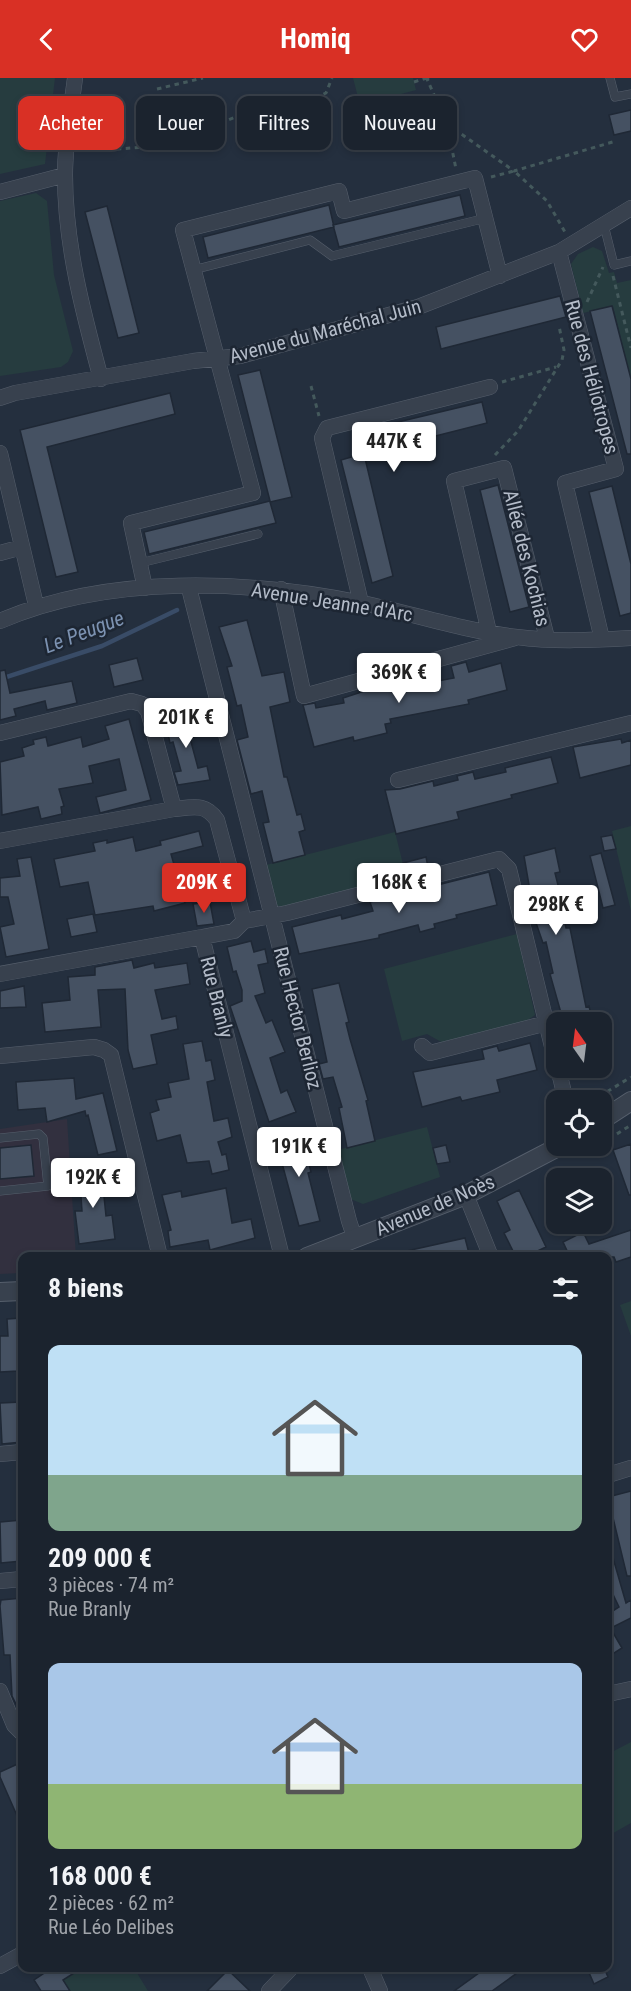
<!DOCTYPE html>
<html lang="fr">
<head>
<meta charset="utf-8">
<style>
  :root { --surface:#1b232e; --page:#282f3a; --text:#f1f3f6; --muted:#a0a4aa; --line:#39404a; --accent:#d93025 }
  body { margin:0; font-family:"Roboto Condensed",sans-serif; background:var(--page); color:var(--text); height:100vh; display:flex; flex-direction:column; font-size:22px; white-space:nowrap }
  * { box-sizing:border-box; margin:0 }
  p { font-size:20px; color:var(--muted) }
  .icon { flex:none; width:33px; height:33px; fill:none; stroke:currentColor; stroke-width:2; stroke-linecap:round; stroke-linejoin:round }
  .map { position:relative; flex:1; overflow:hidden }
  .panel { position:absolute; left:18px; top:1174px; width:594px; height:720px; display:flex; flex-direction:column; background:var(--surface); border-radius:12px; box-shadow:0 3px 9px #0003,0 0 0 2px var(--line) }
  .panel>* { flex:none }
  .banner { position:absolute; left:18px; top:18px; width:596px; height:54px; display:flex; gap:12px }
  .needle { width:39px; rotate:346deg }
  .controls { position:absolute; left:546px; top:934px; display:grid; gap:12px }
  .controls a { display:grid; place-items:center; width:66px; height:66px; border-radius:12px; background:var(--surface); box-shadow:0 3px 9px #0003,0 0 0 2px var(--line); font-size:30px }
  .price { position:absolute; translate:-50% -51px; padding:0 14px; border-radius:6px; background:#fff; color:#222; font-size:20px; line-height:39px; filter:drop-shadow(0 2px 3px #0008) }
  .price::after { content:''; position:absolute; left:50%; top:36px; width:18px; height:14px; margin-left:-9px; background:inherit; clip-path:polygon(0 0,100% 0,50% 100%) }
  .price.on { background:var(--accent); color:#fff }
  ul { padding:0; list-style:none }
  li { display:grid; align-content:center; gap:12px; height:318px; padding:0 30px }
  li span { display:grid; place-items:center; height:186px; border-radius:12px; color:#555 }
  li>.icon { margin-inline-start:auto }
  span .icon { width:108px; height:108px; fill:#fffc; stroke-width:1 }
  li b { font-size:26px }
  h2 { display:flex; justify-content:space-between; align-items:center; height:72px; padding:0 30px; font-size:26px }
  .chip { padding:0 21px; border-radius:12px; background:var(--surface); box-shadow:0 3px 9px #0003,0 0 0 2px var(--line); font-size:21px; line-height:54px }
  .chip.on { background:var(--accent); color:#fff }
  header { display:flex; justify-content:space-between; align-items:center; height:78px; padding:0 30px; background:var(--accent); color:#fff; font-size:27px; font-weight:700 }
  .map>svg:first-child { display:block }
  .medical { fill:#32303f }
  .green { fill:#263c3f }
  .lines { fill:none; stroke-linecap:round; stroke-linejoin:round }
  .stream { stroke:#394c67; stroke-width:4.5 }
  .building { fill:#455162; stroke:#1f2835; stroke-width:1.5 }
  .service-casing { stroke:#565f6c; stroke-width:9 }
  .minor-casing { stroke:#565f6c; stroke-width:16 }
  .tertiary-casing { stroke:#565f6c; stroke-width:20 }
  .path { stroke:#44595c; stroke-width:3; stroke-dasharray:4.5 4.5; stroke-linecap:butt }
  .service { stroke:#38414e; stroke-width:8 }
  .minor { stroke:#38414e; stroke-width:15 }
  .tertiary { stroke:#38414e; stroke-width:18 }
  .labels { text-anchor:middle; dominant-baseline:central; stroke-width:5; stroke-linejoin:round; paint-order:stroke }
  .street-label { font-size:20px; fill:#b4bcc9; stroke:#1d2633 }
  .water-label { font-size:21px; font-style:italic; fill:#7c92b1; stroke:#1d2633 }
</style>
</head>
<body>
<header><svg class="icon" aria-label="back" viewBox="0 0 24 24"><path d="M15 5l-7 7 7 7"/></svg>Homiq<svg class="icon" aria-label="heart" viewBox="0 0 24 24"><path d="M12 20l-8-8c-3-5 5-10 8-4 3-6 11-1 8 4z"/></svg></header>
<div class="map">
<svg width="631" height="1913" viewBox="0 0 631 1913">
  <rect width="100%" height="100%" fill="#242f3e"/>
  <path class="medical" d="M67 1041 76 1179H22V1195L0 1196V1051Z"/>
  <path class="green" d="M0 0H55L45 86 0 96Z
    M353 0H413L416 12 360 27Z
    M36 115 47 123 54 197 73 273 68 284 61 289 0 298V123Z
    M593 169 602 173 609 195 614 194 617 205 631 202V301L613 228 583 235 571 186 578 176Z
    M631 748V833L612 753Z
    M395 754 406 798 286 828H277L266 787Z
    M517 856 535 937 525 944 443 965 427 956 402 963 384 891Z
    M427 1049 440 1099 363 1126 348 1120 337 1072Z
    M631 1223V1258L620 1227Z
    M631 1664V1745L608 1758V1676Z
    M48 1890H134L148 1913H70L60 1908Z"/>
  <g class="lines">
    <path class="stream" d="M0 601 102 568 177 532"/>
  </g>
  <path class="building" d="M631 32V53L614 57 609 37Z
    M460 117 465 138 339 169 333 147Z
    M329 127 334 149 208 180 203 159Z
    M107 128 139 255 118 260 85 134Z
    M560 218 566 239 441 271 436 249Z
    M612 228 631 301V376H627L590 233Z
    M260 292 292 419 270 424 276 445 149 476 144 454 270 423 238 297Z
    M170 315 175 336 47 369 78 494 56 499 20 352Z
    M482 324 487 345 364 376 393 498 372 505 341 382 362 376 356 354Z
    M498 407 529 529 510 534 480 412Z
    M612 408 631 486V535L620 538 589 414Z
    M247 542 262 598 284 594 290 624 270 629 284 699H287L297 737 301 736 305 752 299 754 305 777 273 785 263 745 269 744 262 713 251 716 237 662 248 659 241 627 237 628 227 589 232 588 219 549Z
    M137 580 143 602 114 609 109 587Z
    M466 584 469 594 501 585 507 612 468 622 469 626 390 641 391 645 385 646 387 655 354 663 353 659 314 669 303 627 315 625 316 630 344 625 343 620 389 605 391 612 454 600 451 588Z
    M5 592 10 615 72 603 77 625 47 632 45 623 14 631 16 638 0 642V593Z
    M184 638H196L200 658 190 660 198 690 207 688 210 702 178 707 174 694 181 693 173 664 170 665 165 642Z
    M129 641 151 722 100 735 96 719 126 712 119 681 89 688 93 705 59 711 64 728 61 729 62 736 41 741 38 729 2 737 0 684 24 678 22 670 34 666 33 662 46 659 48 668 81 659 83 669 109 661 105 648Z
    M621 661 622 665 631 662V687L580 700 573 669Z
    M551 679 558 705 511 717 512 720 457 734 459 741 396 756 385 712 400 711 433 703 434 708 458 702 457 698 473 694 475 701 506 694 505 690Z
    M199 753 203 768 171 776 185 825 154 833 153 828 95 837 88 804 60 809 54 781 95 773 93 765 107 762V765L133 759 136 773 161 767 160 763Z
    M612 757 616 771 604 773 601 759Z
    M555 770 560 794 555 795 559 811H557L566 850H570L586 929 589 928 593 945H566L563 942 550 896 553 895 546 864 543 865 535 842 524 778Z
    M601 775 615 827 603 830 590 778Z
    M31 779 49 871 6 879 0 849 14 846 8 819H0V800L20 798 17 781Z
    M426 779 428 789 405 795 403 785Z
    M489 794 497 827 456 837 457 840 434 846 435 850 420 854 418 847 379 857V860L299 876 292 849 341 837 342 841 373 833 370 824Z
    M210 824 214 846 197 848 193 826Z
    M93 836 97 854 71 859 67 841Z
    M251 863 254 874 265 871 268 885 258 887 265 915 255 918 266 945 272 942 285 974 270 980 281 1015 287 1012 296 1034 269 1044 230 928 242 923V912L236 893 233 894 227 869Z
    M132 882 134 890 154 885 155 890 187 885 190 906 155 912 162 941 176 938 178 951 151 957 157 986 133 991 128 972 125 911 98 912 101 949 45 954 42 925 70 922 68 899 95 897V889Z
    M339 905 349 944 346 945 350 961 368 1022 366 1023 375 1063 347 1070 339 1030 342 1029 333 999 323 1001 319 986 327 984 312 911Z
    M24 908 26 929 0 930V913Z
    M202 963 206 983 211 982 215 1002 207 1004 214 1043 228 1040 232 1059 218 1064 222 1077 226 1076 229 1092 212 1096 209 1083 187 1085 180 1057 157 1063 150 1035 159 1032 156 1022 171 1019 168 1005 189 1001 183 966Z
    M530 965 537 992 497 1002 500 1014 462 1023 460 1019 422 1029 413 994 484 981 482 972 497 968 499 973Z
    M74 1000 76 1021 103 1015 117 1073 98 1077 88 1037 86 1038 85 1033 47 1044 45 1030 18 1032 16 1004Z
    M302 1056 311 1094 308 1095 320 1143 299 1148 276 1063Z
    M631 1066V1117H629L613 1072Z
    M31 1067 34 1098 0 1101V1070Z
    M446 1067 450 1084 437 1086 433 1070Z
    M101 1089 106 1138 112 1137 115 1161 79 1166 75 1133H82L79 1090Z
    M226 1110 232 1145 251 1141 255 1160 210 1172 208 1162 170 1169 168 1153 171 1152 162 1117 181 1113 182 1119Z
    M519 1112 546 1169 533 1175 535 1179H516L504 1155 510 1152 497 1123Z
    M631 1152V1179L616 1184 614 1179H570L563 1164 583 1154 589 1166Z
    M465 1160 470 1179H403L402 1174Z
    M22 1240V1267H17L18 1293 0 1294V1258H8L7 1241Z
    M22 1324V1364L2 1366 0 1325Z
    M631 1413V1498H627L608 1419Z
    M22 1442V1483L1 1485 0 1444Z
    M611 1473 626 1525 631 1522V1540L613 1549 608 1536 619 1529 608 1506V1474Z
    M22 1520V1628H17L12 1618 10 1577H4L0 1528 1 1522Z
    M608 1546 622 1570 608 1579Z
    M22 1684V1749L0 1699V1694Z
    M52 1890H82L63 1902 70 1913H41L34 1902Z
    M486 1890H524L492 1913H454Z
    M587 1890H604L608 1899 594 1906Z
    M228 1892 250 1913H207Z"/>
  <g class="lines">
    <g class="service-casing">
      <path id="service" d="M610 0 615 19 631 16
        M604 147 614 187 631 183
        M193 192 310 162 332 178 486 140
        M140 485 258 456
        M0 1060 39 1056 43 1060 48 1108 0 1113"/>
    </g>
    <g class="minor-casing">
      <path id="minor" d="M75 0C71 32 65 64 65 97 65 167 83 234 101 301
        M0 114 65 97
        M559 174 616 391 565 405 602 561
        M0 320 15 315 193 283 240 278 418 229 559 174 631 130
        M0 375 36 527
        M0 475 22 469
        M145 510 131 445 253 415 183 152 339 113 344 133 475 100 500 198
        M189 510 349 1143 355 1161
        M281 511 304 618 515 560
        M361 525 322 360 327 350 490 309
        M0 543C109 496 247 502 362 525 414 536 465 553 517 559 554 564 594 562 631 560
        M489 554 454 403 504 390 547 560
        M0 655 131 623 142 626 148 633 174 731C194 729 205 725 217 742L244 843 234 853 202 859 282 1179
        M398 702 631 645
        M0 763 174 731
        M244 843 287 835 499 781 509 791 556 985
        M0 896 202 859
        M422 968 430 975 547 945
        M0 978 94 969 104 972 111 977 160 1179
        M558 990 566 1023
        M466 1117 491 1179
        M0 1376 22 1374
        M608 1397 631 1390
        M0 1503 22 1501
        M0 1613 14 1647 22 1655
        M608 1616 631 1611
        M0 1888 22 1876
        M370 1890 380 1913
        M269 1913 291 1890"/>
    </g>
    <g class="tertiary-casing">
      <path id="tertiary" d="M602 1042 631 1023
        M307 1179 466 1117 560 1068
        M0 1214 22 1213"/>
    </g>
    <path class="path" d="M429 0 427 1 447 46 456 91
      M414 4 427 0
      M157 11 203 0
      M447 46 514 93 616 63
      M81 69 104 72 145 69 186 59 248 34 293 30 326 15 332 0
      M491 99 514 93 547 123 565 154
      M613 198 631 270
      M587 224 603 189
      M502 304 556 289
      M311 308 319 338
      M495 377 518 353 562 282 564 272 559 248
      M592 1023 631 999
      M609 1058 612 1059 631 1047
      M576 1074 586 1068"/>
    <use href="#service" class="service"/>
    <use href="#minor" class="minor"/>
    <use href="#tertiary" class="tertiary"/>
  </g>
  <g class="labels">
    <g class="street-label">
      <text transform="translate(325 253) rotate(-15)">Avenue du Maréchal Juin</text>
      <text transform="translate(592 299) rotate(75)">Rue des Héliotropes</text>
      <text transform="translate(527 480) rotate(76)">Allée des Kochias</text>
      <text transform="translate(332 524) rotate(9)">Avenue Jeanne d'Arc</text>
      <text transform="translate(217 919) rotate(76)">Rue Branly</text>
      <text transform="translate(298 940) rotate(76)">Rue Hector Berlioz</text>
      <text transform="translate(435 1127) rotate(-23)">Avenue de Noès</text>
    </g>
    <g class="water-label">
      <text transform="translate(84 554) rotate(-21)">Le Peugue</text>
    </g>
  </g>
</svg>
<div class="controls">
<a><svg class="needle" viewBox="-14 -14 28 28"><path d="M0-13l5 13h-10z" fill="#e53935"/><path d="M0 13l5-13h-10z" fill="#a0a4aa"/></svg></a>
<a><svg class="icon" aria-label="locate" viewBox="0 0 24 24"><circle cx="12" cy="12" r="6"/><path d="M12 2v4M12 18v4M2 12h4M18 12h4"/></svg></a>
<a><svg class="icon" aria-label="layers" viewBox="0 0 24 24"><path d="M12 4l9 5-9 5-9-5zM3 14l9 5 9-5"/></svg></a>
</div>
<b class="price" style="left:394px;top:395px">447K €</b>
<b class="price" style="left:399px;top:626px">369K €</b>
<b class="price" style="left:186px;top:671px">201K €</b>
<b class="price on" style="left:204px;top:836px">209K €</b>
<b class="price" style="left:399px;top:836px">168K €</b>
<b class="price" style="left:556px;top:858px">298K €</b>
<b class="price" style="left:299px;top:1100px">191K €</b>
<b class="price" style="left:93px;top:1131px">192K €</b>
<div class="banner">
<a class="chip on">Acheter</a>
<a class="chip">Louer</a>
<a class="chip">Filtres</a>
<a class="chip">Nouveau</a>
</div>
<section class="panel">
<h2>8 biens<svg class="icon" aria-label="filters" viewBox="0 0 24 24"><path d="M4 7h16M4 17h16"/><circle cx="9" cy="7" r="2"/><circle cx="15" cy="17" r="2"/></svg></h2>
<ul>
<li><span style="background:linear-gradient(#bfe0f5 70%,#7fa58c 0)"><svg class="icon" aria-label="home" viewBox="0 0 24 24"><path d="M3 11l9-7 9 7M6 9v11h12V9"/></svg></span><div><b>209 000 €</b><p>3 pièces · 74 m²</p><p>Rue Branly</p></div></li>
<li><span style="background:linear-gradient(#a9c7e8 65%,#8fb573 0)"><svg class="icon" aria-label="home" viewBox="0 0 24 24"><path d="M3 11l9-7 9 7M6 9v11h12V9"/></svg></span><div><b>168 000 €</b><p>2 pièces · 62 m²</p><p>Rue Léo Delibes</p></div></li>
</ul>
</section>
</div>
</body>
</html>
